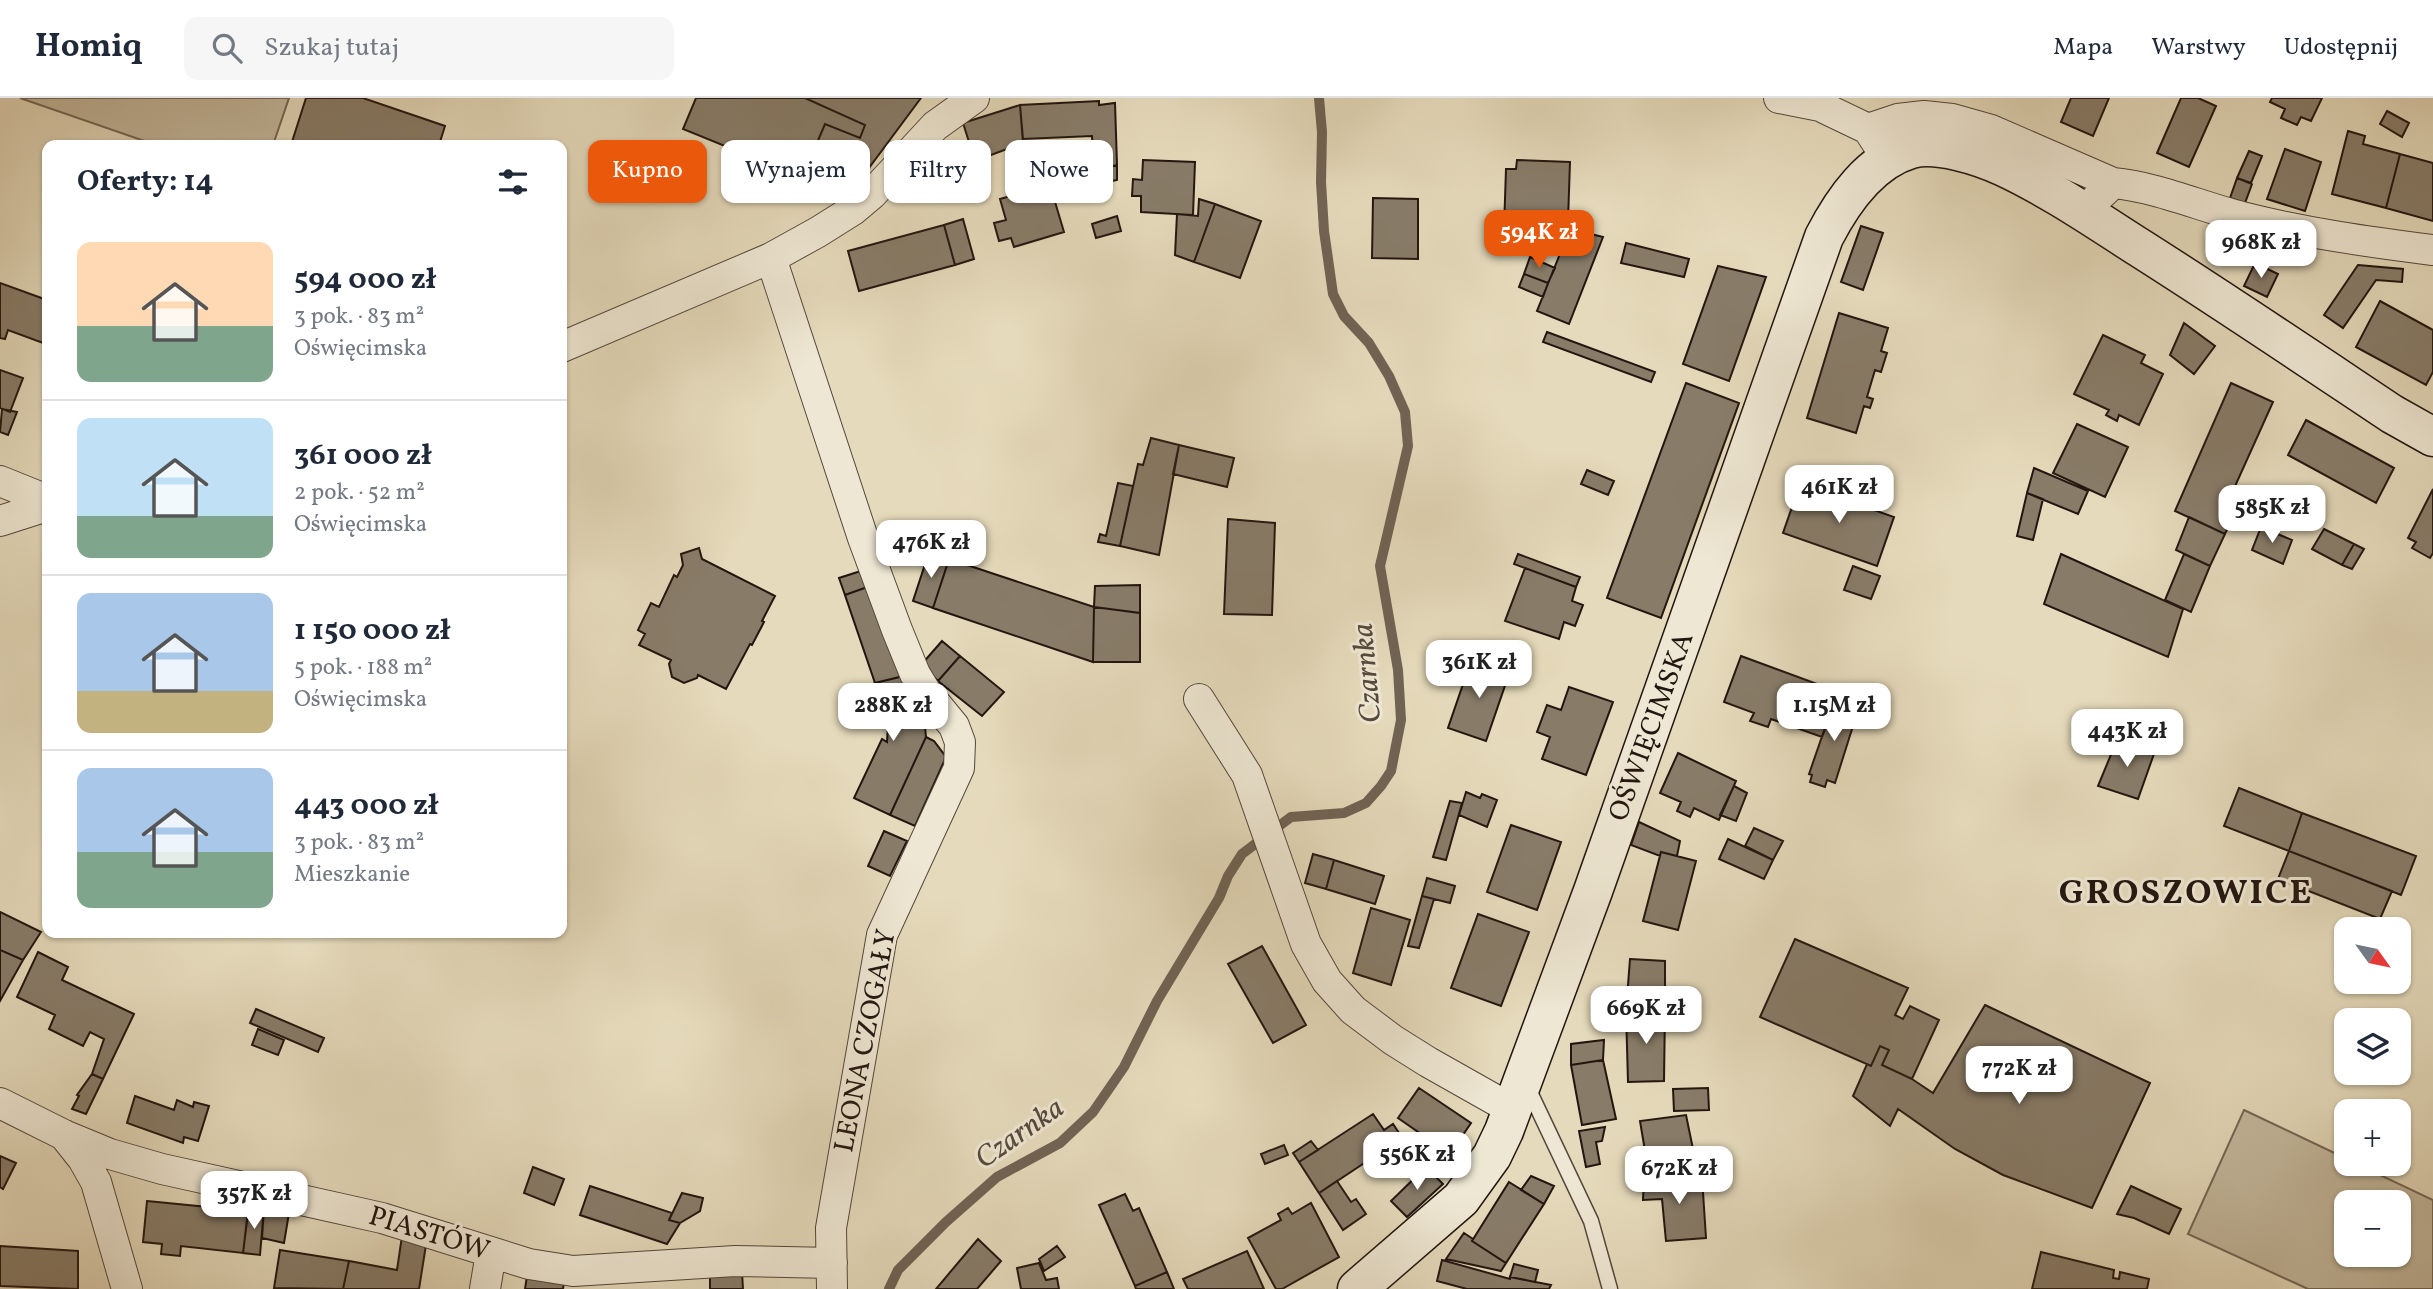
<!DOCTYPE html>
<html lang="pl">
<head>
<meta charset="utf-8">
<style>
  :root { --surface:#fff; --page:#f6f6f7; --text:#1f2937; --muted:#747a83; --line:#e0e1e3; --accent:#ea580c }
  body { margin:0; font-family:Vollkorn,serif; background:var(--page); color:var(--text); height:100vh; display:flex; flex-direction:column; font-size:26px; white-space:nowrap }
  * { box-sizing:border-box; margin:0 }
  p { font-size:23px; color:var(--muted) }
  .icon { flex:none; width:38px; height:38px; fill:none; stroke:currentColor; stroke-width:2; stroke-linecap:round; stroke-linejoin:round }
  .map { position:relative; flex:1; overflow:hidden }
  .panel { position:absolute; left:42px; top:42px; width:525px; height:798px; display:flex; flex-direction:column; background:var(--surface); border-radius:14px; box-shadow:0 2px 5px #0004 }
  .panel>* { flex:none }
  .hud { position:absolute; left:588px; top:42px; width:665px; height:63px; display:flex; gap:14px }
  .needle { width:46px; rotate:123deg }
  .tools { position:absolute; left:2334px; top:819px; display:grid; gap:14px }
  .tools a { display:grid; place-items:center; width:77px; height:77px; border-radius:14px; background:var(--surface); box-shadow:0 2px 5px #0004; font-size:35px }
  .price { position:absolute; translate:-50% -60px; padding:0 16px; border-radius:14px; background:#fff; color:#222; font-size:23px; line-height:46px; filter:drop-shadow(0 2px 4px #0008) }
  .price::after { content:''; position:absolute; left:50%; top:42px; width:21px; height:16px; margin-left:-10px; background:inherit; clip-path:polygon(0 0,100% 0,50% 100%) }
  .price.on { background:var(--accent); color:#fff }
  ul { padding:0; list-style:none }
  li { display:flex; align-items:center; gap:21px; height:175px; padding:0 35px }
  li+li { border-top:2px solid var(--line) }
  li span { display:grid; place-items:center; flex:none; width:196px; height:140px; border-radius:14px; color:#555 }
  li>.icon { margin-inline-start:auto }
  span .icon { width:84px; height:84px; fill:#fffc; stroke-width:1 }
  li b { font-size:30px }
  h2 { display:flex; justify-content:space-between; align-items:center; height:84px; padding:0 35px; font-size:30px }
  .chip { padding:0 24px; border-radius:14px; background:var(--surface); box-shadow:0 2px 5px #0004; font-size:24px; line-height:63px }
  .chip.on { background:var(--accent); color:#fff }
  header { display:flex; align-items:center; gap:42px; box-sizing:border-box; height:98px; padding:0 35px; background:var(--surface); border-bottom:2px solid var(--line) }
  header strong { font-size:33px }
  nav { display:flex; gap:38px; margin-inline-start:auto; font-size:24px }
  .search { width:490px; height:63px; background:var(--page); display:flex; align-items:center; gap:18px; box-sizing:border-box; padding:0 24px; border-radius:14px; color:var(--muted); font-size:26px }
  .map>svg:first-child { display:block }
  .green { fill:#c4b99e; stroke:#746857; stroke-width:2; fill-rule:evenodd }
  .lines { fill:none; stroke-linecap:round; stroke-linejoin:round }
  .stream { stroke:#706354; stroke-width:10 }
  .building { fill:#887c69; stroke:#231610; stroke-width:2 }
  .service-casing { stroke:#54473b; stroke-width:17 }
  .minor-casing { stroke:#54473b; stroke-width:32 }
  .secondary-casing { stroke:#231610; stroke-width:41 }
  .service { stroke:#eee7d3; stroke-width:14 }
  .minor { stroke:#eee7d3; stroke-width:30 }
  .secondary { stroke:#eee7d3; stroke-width:38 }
  .labels { text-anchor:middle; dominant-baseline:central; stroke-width:6; stroke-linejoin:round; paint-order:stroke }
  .street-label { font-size:28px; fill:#231610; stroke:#eee7d3 }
  .water-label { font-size:30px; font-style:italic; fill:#564a3d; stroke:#eee7d3 }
  .district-label { font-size:35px; font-weight:bold; letter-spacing:2px; fill:#231610; stroke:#eee7d3 }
</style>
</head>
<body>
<header>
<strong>Homiq</strong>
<div class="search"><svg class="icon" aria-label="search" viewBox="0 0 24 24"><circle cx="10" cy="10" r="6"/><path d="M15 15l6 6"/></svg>Szukaj tutaj</div>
<nav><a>Mapa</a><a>Warstwy</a><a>Udostępnij</a></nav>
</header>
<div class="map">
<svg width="2433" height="1191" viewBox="0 0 2433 1191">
  <rect width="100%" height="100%" fill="#e5dabb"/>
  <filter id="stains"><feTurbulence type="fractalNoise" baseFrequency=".00286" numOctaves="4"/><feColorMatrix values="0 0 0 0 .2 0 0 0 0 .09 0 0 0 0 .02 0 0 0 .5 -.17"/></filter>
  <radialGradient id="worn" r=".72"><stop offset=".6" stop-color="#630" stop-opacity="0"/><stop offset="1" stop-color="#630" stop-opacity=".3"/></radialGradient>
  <path class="green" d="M20 0H289L273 47H156Z
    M2244 1012 2347 1061V1066H2357L2433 1102V1191H2308L2188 1136ZM2347 1104H2399V1157H2347Z"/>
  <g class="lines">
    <path class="stream" d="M889 1191 898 1172 946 1124 997 1079 1060 1045 1093 1014 1124 969 1157 903 1219 800 1228 778 1242 756 1291 719 1344 715 1366 705 1381 688 1391 673 1401 622 1398 572 1380 468 1408 348 1405 314 1389 278 1369 245 1344 218 1333 196 1324 133 1321 84 1322 34 1319 0"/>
  </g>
  <path class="building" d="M306 0H363L445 28 439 47H291Z
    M696 0H805L865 27 860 40 825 26 808 66 779 55 774 68 683 31Z
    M921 0 857 86 808 66 825 26 860 40 865 27 805 0Z
    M2071 0H2109L2093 38 2061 24Z
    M2181 0H2198L2216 8 2189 69 2157 55Z
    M2272 0H2322L2311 23 2301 19 2297 27 2281 20 2285 11 2270 4Z
    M1099 3V7L1115 5 1117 67 1094 73 1092 38 1023 41 1020 7Z
    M1020 7 1023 45 975 63 963 25Z
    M2387 13 2409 25 2402 39 2380 26Z
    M2348 33 2365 38 2363 46 2400 56 2386 110 2332 96Z
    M2285 51 2321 64 2305 113 2267 101Z
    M2249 53 2262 58 2251 85 2237 80Z
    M2400 56 2433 65V123L2386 110Z
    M1143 62 1195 64 1193 117 1141 114V98H1132L1133 81 1142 82Z
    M1517 62 1570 64 1568 123 1527 122V131H1504L1506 71H1516Z
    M1117 67V82L1093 87 1094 73Z
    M2237 80 2252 86 2245 105 2230 100Z
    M1050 87 1064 134 1014 149 1011 140 999 143 994 125 1006 122 1000 101Z
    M1373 100 1418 101V161L1372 160Z
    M1199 101 1215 106 1194 164 1175 157 1177 116 1198 118Z
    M1215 106 1261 123 1240 180 1194 164Z
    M1117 118 1121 133 1096 140 1092 126Z
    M963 121 974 161 955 167 944 127Z
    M944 127 955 167 859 193 848 153Z
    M1861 128 1883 135 1863 192 1841 184Z
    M1570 131 1603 139 1569 226 1537 213Z
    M1626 145 1689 161 1684 179 1621 165Z
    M1530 159 1555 170 1548 185 1524 176Z
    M2255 165 2278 176 2267 199 2244 188Z
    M2358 167 2403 171 2402 184 2376 182 2343 230 2324 217Z
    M1718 168 1766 179 1729 283 1683 266Z
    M1524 176 1548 185 1543 199 1519 189Z
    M0 185 47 202V233L43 245 8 232 5 241 0 240Z
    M2380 203 2433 232V274L2426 287 2356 249Z
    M1839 215 1888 230 1881 253 1887 255 1881 274 1875 272 1867 299 1873 301 1870 310 1864 308 1856 335 1807 320Z
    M2184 225 2215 248 2194 276 2170 257Z
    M1547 234 1655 274 1651 284 1543 244Z
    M2103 237 2145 257 2141 265 2163 276 2139 327 2119 317 2117 323 2106 317 2109 312 2074 296Z
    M0 272 23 280 10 314 0 310Z
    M1686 285 1739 305 1661 520 1607 500Z
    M2231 285 2273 304 2227 406 2237 410 2225 436 2175 413Z
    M2 311 17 314 8 337 0 334Z
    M2306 322 2394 370 2376 405 2288 357Z
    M2077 326 2128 349 2105 399 2053 375Z
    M1151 340 1179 347 1159 457 1120 448 1138 366 1143 367Z
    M1179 347 1234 360 1227 389 1173 376Z
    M2034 370 2088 393 2078 416 2027 395Z
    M1587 372 1614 383 1608 397 1581 386Z
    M1118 385 1133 388 1120 448 1098 444 1100 436 1106 438Z
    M1800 386 1894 419 1877 468 1783 435Z
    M2433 391V455L2430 460 2412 450 2416 444 2408 440Z
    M2027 395 2043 401 2033 442 2017 438Z
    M2189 419 2225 436 2210 468 2176 452Z
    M1228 421 1275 425 1272 517 1224 516Z
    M2261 429 2292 442 2283 466 2252 452Z
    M2324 431 2354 446 2342 467 2312 451Z
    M2354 446 2364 451 2352 471 2342 467Z
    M699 450 702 461 775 498 762 523 764 524 752 547 750 546 726 591 698 577 697 580 684 585 672 579 669 566 671 562 639 547 645 536 638 532 651 505 659 509 674 477 677 479 683 467 681 456Z
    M929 454 949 461 933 510 913 503Z
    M1518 456 1580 479 1576 489 1514 466Z
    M2061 456 2183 511 2168 559 2044 506Z
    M2184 456 2210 468 2191 514 2165 502Z
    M949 461 1094 509 1093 564 933 510Z
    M1853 468 1880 478 1871 501 1844 492Z
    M1525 470 1576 489 1572 503 1583 507 1575 528 1564 524 1559 541 1505 523Z
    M867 471 873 487 845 497 839 480Z
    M873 487 904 578 875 585 845 497Z
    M1140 487V515L1094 509 1095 488Z
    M1094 509 1140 515V564H1093Z
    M942 543 960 558 938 583 921 567Z
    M960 558 1004 594 982 618 938 583Z
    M1741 558 1839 594 1822 639 1771 621 1768 629 1750 623 1754 615 1724 604Z
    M1472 560 1510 573 1486 643 1448 630Z
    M904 578 923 609 926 639 890 717 854 700 882 641 887 644 888 627 876 622 866 592 869 588 875 585Z
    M1569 589 1613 604 1586 677 1542 661 1550 639 1537 634 1547 607 1561 612Z
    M1835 601 1859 609 1835 685 1827 682 1825 689 1810 684 1812 677 1809 676Z
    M926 639 934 643 946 659 915 728 890 717Z
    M2117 642 2155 653 2138 701 2098 688Z
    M1678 655 1736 683 1719 722 1694 710 1690 719 1677 713 1681 704 1660 695Z
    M1734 688 1747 695 1736 723 1720 717Z
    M2239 690 2302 715 2289 753 2224 728Z
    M1466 694 1480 700 1482 696 1497 702 1487 729 1459 717Z
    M1450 703 1462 705 1446 762 1433 759Z
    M2302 715 2416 758 2401 797 2289 753Z
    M1639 724 1680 743 1677 758 1661 754 1660 758 1631 747Z
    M1511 727 1561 744 1537 812 1487 794Z
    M1754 730 1783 743 1773 762 1745 748Z
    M884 733 907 743 890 778 868 768Z
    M1728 741 1773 762 1764 781 1719 761Z
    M2289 753 2392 793 2380 821 2278 781Z
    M1661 754 1696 763 1678 832 1643 823Z
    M1313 756 1334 762 1326 791 1305 785Z
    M1334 762 1384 778 1375 806 1326 791Z
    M1427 780 1455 788 1450 805 1422 798Z
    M1422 798 1434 801 1419 850 1408 848Z
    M1371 810 1410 822 1391 887 1353 875Z
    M0 814 41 834 23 862 0 852Z
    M1478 816 1529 834 1501 908 1451 890Z
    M1795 841 1908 890 1895 917 1903 921 1910 908 1939 922 1912 981 1882 967 1889 952 1880 948 1871 968 1760 919Z
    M1262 848 1306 927 1273 945 1228 866Z
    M0 852 23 862 0 903Z
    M38 854 68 869 62 882 134 916 103 981 92 976 104 941 90 934 83 948 49 931 55 917 17 899Z
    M1630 861 1665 863V913H1626Z
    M1985 907 2150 985 2092 1110 2003 1077 1955 1051 1898 1011 1890 1028 1853 998 1867 966 1871 968 1880 948 1889 952 1882 967 1912 981 1933 995Z
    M256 911 324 940 318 954 250 925Z
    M1626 913H1665L1664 983 1628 984Z
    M258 931 284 942 278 957 252 947Z
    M1604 942 1603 962 1571 967V946Z
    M1603 962 1616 1021 1582 1027 1571 967Z
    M92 976 103 981 86 1016 72 1011 79 998 77 997Z
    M1419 990 1471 1025 1450 1056 1398 1020Z
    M1708 990 1709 1012 1674 1013 1673 991Z
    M135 998 174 1012 177 1002 193 1009 194 1004 209 1008 198 1043 184 1039 183 1045 127 1025Z
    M1373 1016 1384 1032 1393 1026 1401 1038 1392 1044 1393 1046 1319 1095 1299 1064Z
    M1686 1017 1693 1051 1646 1059 1640 1023Z
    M1605 1029 1602 1043 1596 1044 1600 1066 1586 1069 1579 1033Z
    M1311 1043 1318 1052 1299 1064 1293 1055Z
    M1284 1047 1288 1057 1265 1066 1261 1056Z
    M1703 1049H1715V1078L1704 1079Z
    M0 1058 16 1065 3 1091 0 1089Z
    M533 1069 564 1081 554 1107 524 1095Z
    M1426 1069 1443 1086 1407 1119 1391 1103Z
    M1662 1077 1663 1082 1702 1079 1706 1140 1666 1143 1662 1101 1643 1102 1644 1079Z
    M1531 1078 1554 1088 1544 1106 1521 1092Z
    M1337 1083 1351 1104 1356 1101 1366 1116 1343 1132 1319 1095Z
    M1509 1084 1544 1106 1506 1165 1472 1143Z
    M590 1088 672 1115 669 1122 680 1125 667 1146 580 1117Z
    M2131 1088 2181 1111 2169 1136 2134 1120 2117 1116Z
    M682 1095 703 1100 700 1113 680 1125 669 1122Z
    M1125 1096 1133 1113 1139 1110 1167 1174 1135 1188 1099 1107Z
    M147 1103 248 1113 243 1155 181 1148 180 1158 161 1156 162 1146 143 1144Z
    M1311 1105 1339 1159 1282 1191H1276L1248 1140 1281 1122 1278 1116 1288 1110 1292 1116Z
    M249 1107 264 1110 260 1157 243 1155Z
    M264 1110 289 1115 284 1145 262 1140Z
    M1464 1135 1473 1141 1472 1143 1506 1165 1501 1173 1446 1161Z
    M402 1138 426 1147 419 1191H343L349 1163 397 1172Z
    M978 1141 1001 1163 977 1191H936Z
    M0 1148 78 1153V1191L0 1188Z
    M1057 1148 1065 1159 1044 1173 1039 1161Z
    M280 1152 349 1163 343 1191 274 1190Z
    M1247 1153 1264 1191H1188L1183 1181Z
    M2041 1154 2114 1172 2113 1180 2119 1181 2120 1174 2149 1181 2147 1191H2032Z
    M1442 1162 1510 1181V1179L1551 1187 1549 1191H1467L1437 1183Z
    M1039 1165 1046 1182 1057 1180 1059 1191H1021L1017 1170Z
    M1514 1166 1538 1172 1535 1184 1510 1179Z
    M742 1174 743 1191H710V1177Z
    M1167 1174 1174 1191H1136L1135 1188Z
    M527 1178 564 1184 563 1191H525Z"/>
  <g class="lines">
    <g class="service-casing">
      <path id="service" d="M1528 990 1591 1123 1610 1191"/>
    </g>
    <g class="minor-casing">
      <path id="minor" d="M1779 0 1820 8 1868 31 1879 48
        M1868 31 1898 21 1924 18 1952 21 1991 32 2113 85
        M2090 118 2097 100 2113 85C2157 89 2199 108 2242 119 2305 135 2369 144 2433 152
        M771 160 863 440 897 532 915 576 926 594 954 628 960 644 959 670 882 837 831 1130 832 1191
        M562 249 771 160 818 134 853 112 872 96 935 28 974 0
        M0 383 47 402
        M0 423 47 408
        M1199 601 1247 677 1306 846 1327 883 1353 912 1393 942 1428 964 1513 1012
        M0 1005 64 1037 110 1056 162 1071 382 1120 529 1166 573 1173 735 1163 832 1165
        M64 1037 83 1061 96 1084 127 1191
        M485 1191 491 1155"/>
    </g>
    <g class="secondary-casing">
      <path id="secondary" d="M1357 1191 1461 1101 1492 1058 1504 1033 1593 793 1824 139C1843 102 1870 63 1911 51 1937 44 1980 58 2004 69 2051 91 2096 122 2140 150 2225 204 2308 260 2392 316L2433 339"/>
    </g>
    <use href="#service" class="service"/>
    <use href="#minor" class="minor"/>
    <use href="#secondary" class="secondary"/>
  </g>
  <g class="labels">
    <g class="street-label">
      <text transform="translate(1652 629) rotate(-70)">OŚWIĘCIMSKA</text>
      <text transform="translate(866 943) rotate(-79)">LEONA CZOGAŁY</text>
      <text transform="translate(429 1136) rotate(17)">PIASTÓW</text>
    </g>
    <g class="water-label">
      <text transform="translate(1368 575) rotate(-95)">Czarnka</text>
      <text transform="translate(1020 1036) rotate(-35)">Czarnka</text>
    </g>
    <g class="district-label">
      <text x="2186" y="796">GROSZOWICE</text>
    </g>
  </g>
  <rect width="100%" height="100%" filter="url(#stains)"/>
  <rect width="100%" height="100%" fill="url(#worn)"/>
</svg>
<div class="tools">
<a><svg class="needle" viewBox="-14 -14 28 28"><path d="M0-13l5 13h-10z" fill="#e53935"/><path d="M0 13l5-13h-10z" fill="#747a83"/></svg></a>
<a><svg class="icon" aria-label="layers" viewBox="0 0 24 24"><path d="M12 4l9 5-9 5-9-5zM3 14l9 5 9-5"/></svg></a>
<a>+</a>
<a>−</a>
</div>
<b class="price on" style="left:1539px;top:172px">594K zł</b>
<b class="price" style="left:2261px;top:182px">968K zł</b>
<b class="price" style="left:1839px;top:427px">461K zł</b>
<b class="price" style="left:2272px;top:447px">585K zł</b>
<b class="price" style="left:931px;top:482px">476K zł</b>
<b class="price" style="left:1479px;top:602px">361K zł</b>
<b class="price" style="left:893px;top:645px">288K zł</b>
<b class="price" style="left:1834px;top:645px">1.15M zł</b>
<b class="price" style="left:2127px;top:671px">443K zł</b>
<b class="price" style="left:1646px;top:948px">669K zł</b>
<b class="price" style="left:2019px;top:1008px">772K zł</b>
<b class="price" style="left:1417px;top:1094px">556K zł</b>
<b class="price" style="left:1679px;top:1108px">672K zł</b>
<b class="price" style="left:254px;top:1133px">357K zł</b>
<div class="hud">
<a class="chip on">Kupno</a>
<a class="chip">Wynajem</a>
<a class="chip">Filtry</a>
<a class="chip">Nowe</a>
</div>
<section class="panel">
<h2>Oferty: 14<svg class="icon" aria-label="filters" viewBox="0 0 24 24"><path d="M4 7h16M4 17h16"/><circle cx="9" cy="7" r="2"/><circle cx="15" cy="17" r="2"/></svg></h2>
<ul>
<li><span style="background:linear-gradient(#ffd9b3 60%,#7fa58c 0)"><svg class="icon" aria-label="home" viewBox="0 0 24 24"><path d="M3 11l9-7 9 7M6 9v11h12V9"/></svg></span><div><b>594 000 zł</b><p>3 pok. · 83 m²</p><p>Oświęcimska</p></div></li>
<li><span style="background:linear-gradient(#bfe0f5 70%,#7fa58c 0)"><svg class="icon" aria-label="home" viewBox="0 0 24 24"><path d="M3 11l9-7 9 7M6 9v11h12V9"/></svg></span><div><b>361 000 zł</b><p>2 pok. · 52 m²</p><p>Oświęcimska</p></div></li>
<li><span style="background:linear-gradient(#a9c7e8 70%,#c2b280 0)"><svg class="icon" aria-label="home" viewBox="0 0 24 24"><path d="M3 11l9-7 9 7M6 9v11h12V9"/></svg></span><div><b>1 150 000 zł</b><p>5 pok. · 188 m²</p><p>Oświęcimska</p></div></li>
<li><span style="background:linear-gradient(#a9c7e8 60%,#7fa58c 0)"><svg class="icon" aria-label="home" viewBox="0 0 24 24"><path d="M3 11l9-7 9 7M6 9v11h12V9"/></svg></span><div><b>443 000 zł</b><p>3 pok. · 83 m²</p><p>Mieszkanie</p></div></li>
</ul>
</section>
</div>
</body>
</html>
